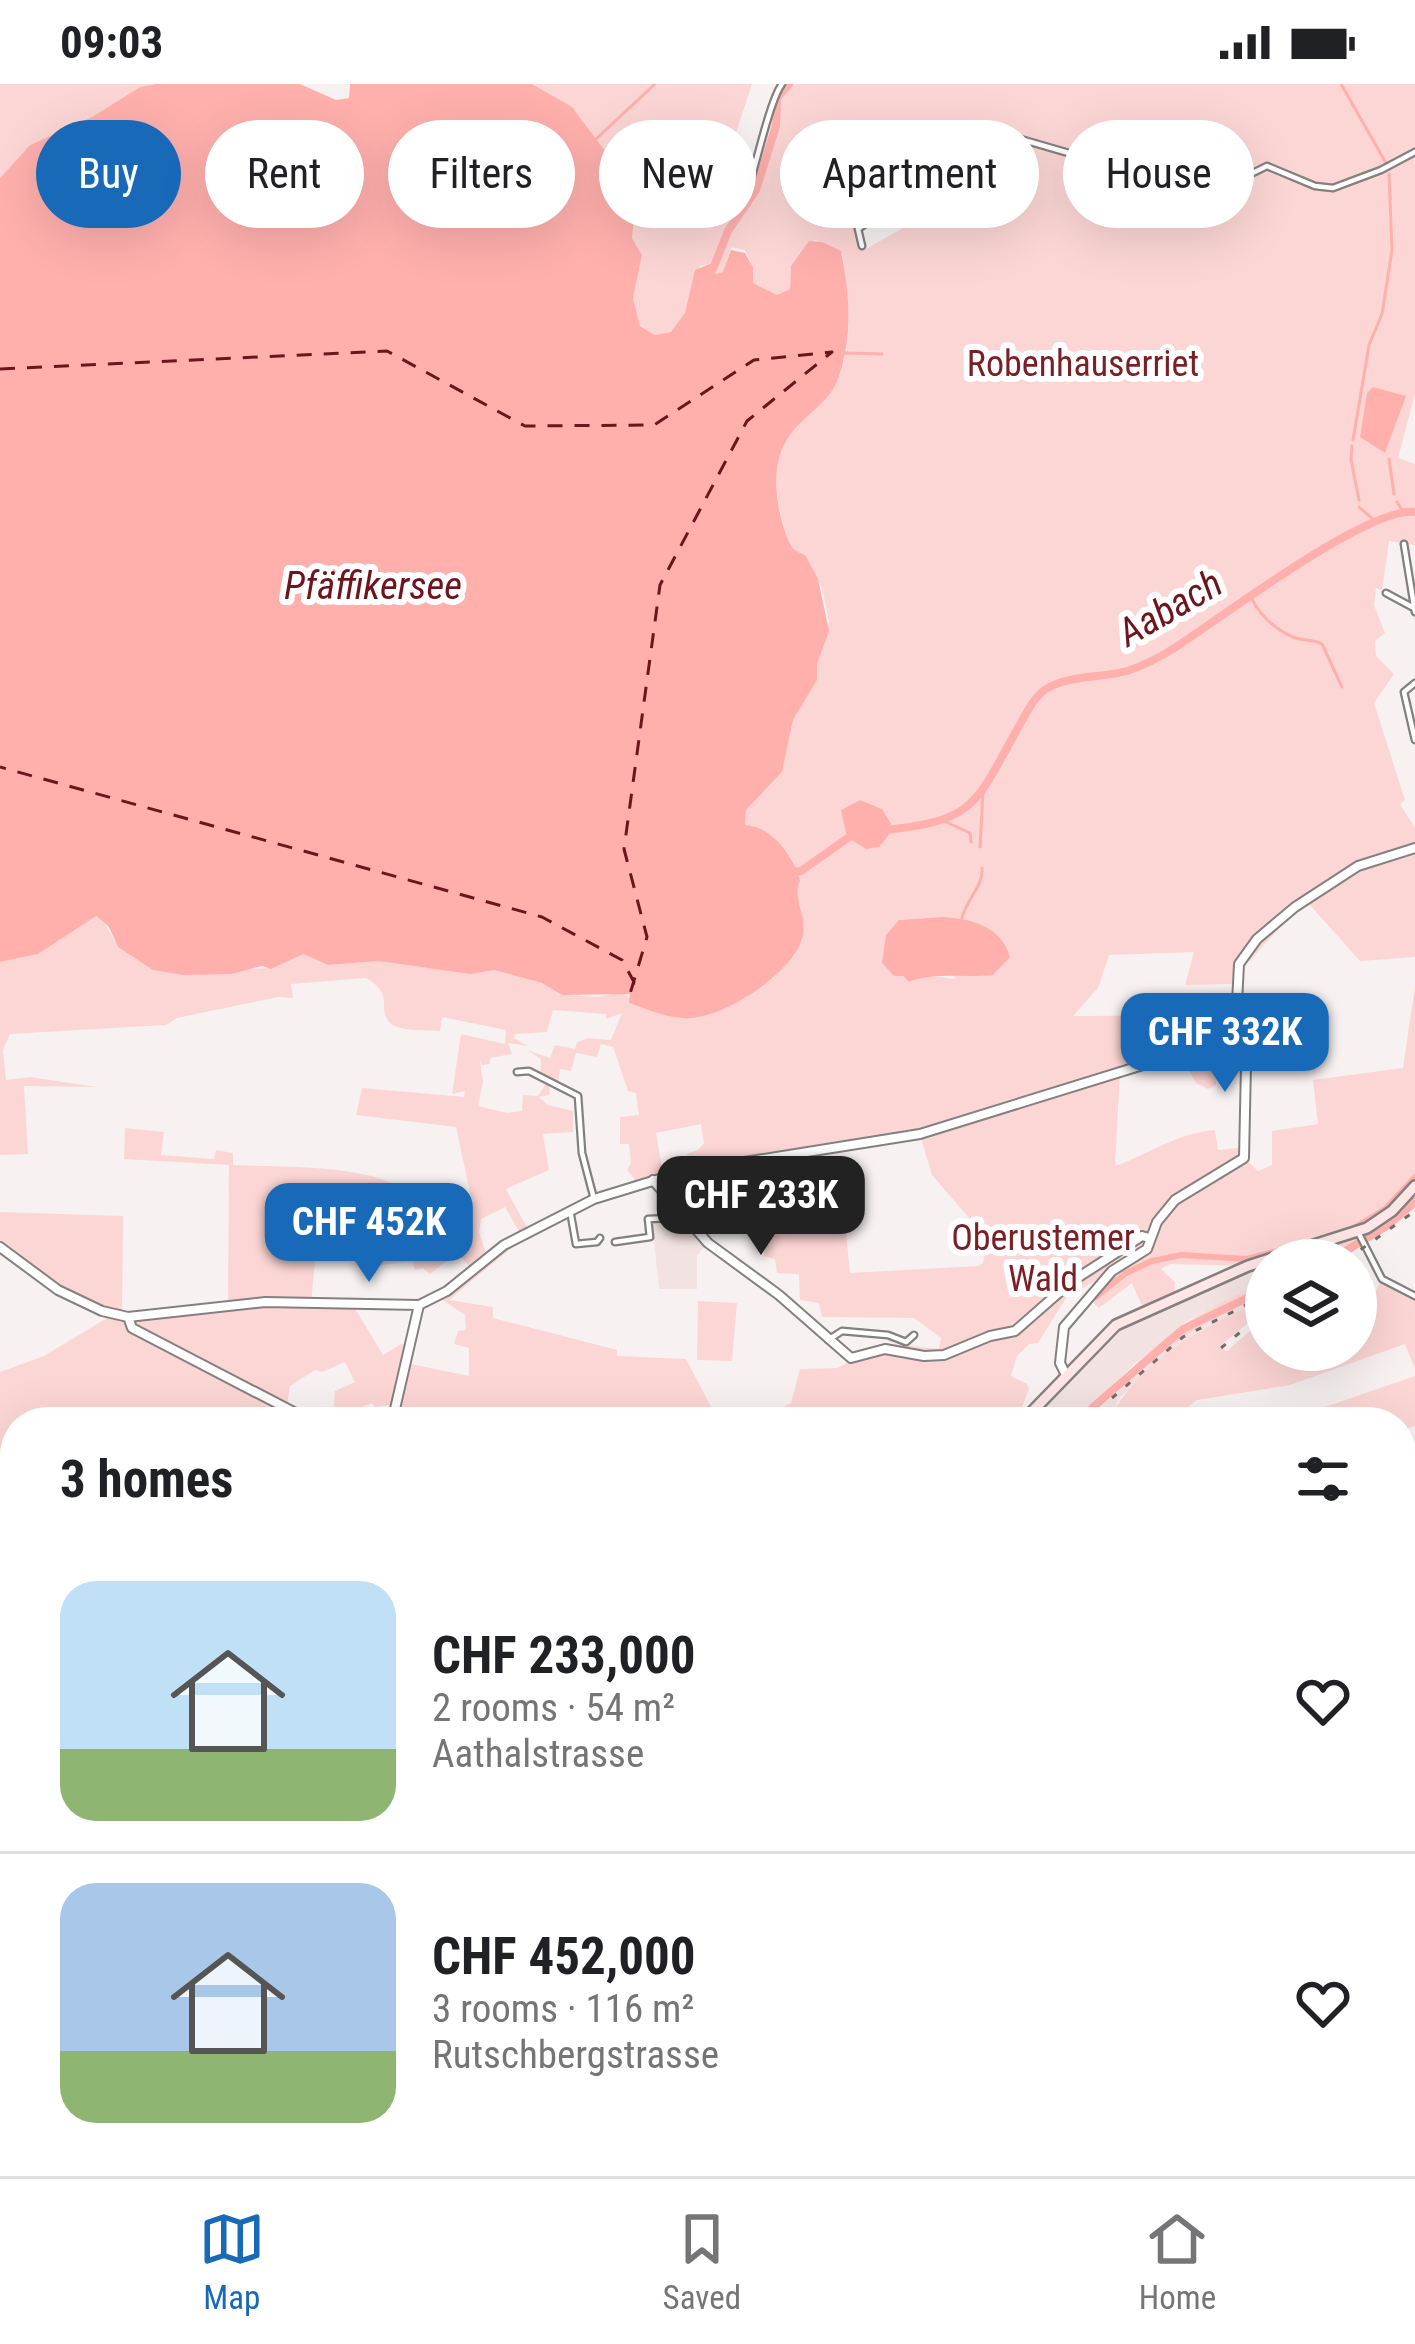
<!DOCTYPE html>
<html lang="en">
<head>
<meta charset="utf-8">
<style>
  :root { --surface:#fff; --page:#f6f6f6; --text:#202124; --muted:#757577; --line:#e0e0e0; --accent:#186ab9 }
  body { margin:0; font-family:"Roboto Condensed",sans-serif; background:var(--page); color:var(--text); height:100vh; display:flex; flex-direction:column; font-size:45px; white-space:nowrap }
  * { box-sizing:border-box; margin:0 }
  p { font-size:39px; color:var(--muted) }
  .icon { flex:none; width:66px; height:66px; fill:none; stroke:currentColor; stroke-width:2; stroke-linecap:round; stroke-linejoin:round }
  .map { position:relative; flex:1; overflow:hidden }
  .drawer { position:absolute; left:0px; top:1323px; width:1416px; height:771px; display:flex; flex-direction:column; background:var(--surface); border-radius:48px 48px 0 0; box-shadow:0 12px 48px #0002 }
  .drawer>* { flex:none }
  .banner { position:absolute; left:36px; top:36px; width:1344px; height:108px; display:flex; gap:24px }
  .tools { position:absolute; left:1245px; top:1155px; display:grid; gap:24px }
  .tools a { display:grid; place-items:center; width:132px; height:132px; border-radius:50%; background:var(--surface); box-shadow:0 12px 48px #0002; font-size:60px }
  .price { position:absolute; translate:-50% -102px; padding:0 27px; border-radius:24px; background:var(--accent); color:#fff; font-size:39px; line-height:78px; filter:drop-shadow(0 3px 6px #0008) }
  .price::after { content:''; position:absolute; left:50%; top:72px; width:36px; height:27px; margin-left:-18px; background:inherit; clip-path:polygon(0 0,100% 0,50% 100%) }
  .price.on { background:#222; color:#fff }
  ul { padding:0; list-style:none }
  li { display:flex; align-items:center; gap:36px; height:300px; padding:0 60px }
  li+li { border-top:3px solid var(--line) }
  li span { display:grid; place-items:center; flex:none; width:336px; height:240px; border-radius:36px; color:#555 }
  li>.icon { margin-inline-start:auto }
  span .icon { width:144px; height:144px; fill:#fffc; stroke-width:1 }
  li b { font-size:51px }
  h2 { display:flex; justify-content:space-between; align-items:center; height:144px; padding:0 60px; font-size:51px }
  .pill { padding:0 42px; border-radius:54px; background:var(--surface); box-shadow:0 12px 48px #0002; font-size:42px; line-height:108px }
  .pill.on { background:var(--accent); color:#fff }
  .status { display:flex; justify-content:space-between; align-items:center; height:84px; padding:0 60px; background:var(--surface); direction:ltr }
  .status svg { height:33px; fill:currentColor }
  .dock { display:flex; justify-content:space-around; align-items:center; height:168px; border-top:3px solid var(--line); background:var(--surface); font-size:33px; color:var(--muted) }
  .dock a { display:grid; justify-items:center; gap:6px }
  .dock .on { color:var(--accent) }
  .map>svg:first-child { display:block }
  .built { fill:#f2e3e2 }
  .green { fill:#fcd6d4; fill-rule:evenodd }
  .water { fill:#ffb0ad }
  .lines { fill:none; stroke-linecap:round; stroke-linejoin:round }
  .stream { stroke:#ffb0ad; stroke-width:3 }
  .canal { stroke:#ffb0ad; stroke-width:6 }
  .river { stroke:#ffb0ad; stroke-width:8 }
  .ferry { stroke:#6e141d; stroke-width:3; stroke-dasharray:15 12; stroke-linecap:butt }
  .minor-casing { stroke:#858080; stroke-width:9 }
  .tertiary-casing { stroke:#858080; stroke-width:12 }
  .secondary-casing { stroke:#858080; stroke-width:14 }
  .minor { stroke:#fff; stroke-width:4.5 }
  .tertiary { stroke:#fff; stroke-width:8 }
  .secondary { stroke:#fde6e5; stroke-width:9 }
  .rail { stroke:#716e6d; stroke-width:3; stroke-dasharray:6 12; stroke-linecap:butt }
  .labels { text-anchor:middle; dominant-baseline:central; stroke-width:12; stroke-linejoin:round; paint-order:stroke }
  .park-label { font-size:36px; fill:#791f25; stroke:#fff }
  .water-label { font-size:39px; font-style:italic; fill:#6e141d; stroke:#fff }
</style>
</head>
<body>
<div class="status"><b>09:03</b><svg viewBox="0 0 49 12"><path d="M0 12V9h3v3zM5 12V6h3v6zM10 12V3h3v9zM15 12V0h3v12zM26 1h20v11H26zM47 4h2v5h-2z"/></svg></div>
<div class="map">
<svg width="1415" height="2092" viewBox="0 0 1415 2092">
  <rect width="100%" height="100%" fill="#f7f2f1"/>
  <path class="built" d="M683 1134 706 1160 697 1172V1205H659L652 1138Z
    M1266 1176V1198L1185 1238 1132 1282 1081 1333 1069 1338H1022L1116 1241Z
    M1266 1209V1215L1197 1248 1120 1313 1108 1338H1084L1177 1254 1216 1231Z"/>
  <path class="green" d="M0 0H156L140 3 92 33 30 61 0 94Z
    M532 0H752L727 76 732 90 729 101 738 119C767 89 761 35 782 0H1415V310L1398 374 1415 380V461L1389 457 1382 506 1376 504 1374 521 1385 549 1375 557 1376 572 1394 590 1374 619 1405 716 1400 720 1415 744V873L1360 877 1309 820 1285 837 1250 877 1243 874 1235 931 1245 970 1218 976 1216 1001 1208 1005 1196 999 1179 968 1120 989 1115 1082C1149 1070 1177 1049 1215 1046L1218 1066 1247 1063 1244 1074 1258 1087 1272 1081V1047L1318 1040 1313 996 1403 984 1415 902V1124L1340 1176H1270L1248 1182 1170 1180 1161 1185 1175 1198 1174 1218 1145 1229 1132 1199 1099 1224 1088 1214 1100 1194 1066 1214 1038 1259 1029 1260 1017 1272 1011 1292 1027 1300 1029 1305 1022 1323H1016L1003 1338H755L791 1319 800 1285 837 1284 886 1259 939 1265 941 1254 914 1234 822 1233 819 1219 800 1216 799 1190 777 1189 775 1175 764 1172 766 1131 844 1129 850 1189 978 1182 983 1179 988 1156 932 1091 920 1051 774 1078 690 1087 687 1070 698 1066 704 1059 701 1040 656 1049 663 1090 637 1098 627 1086 631 1079 629 1060H620V1033L639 1031 636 1009 628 1007 613 963 601 960 597 973 576 969 571 987 560 985 558 998 549 999 550 1011 539 1013 548 1021 573 1027V1048L543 1050 549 1086 506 1105 529 1147 521 1151 505 1123 481 1135 479 1148 487 1172 504 1161H515L449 1216 493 1223V1234L617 1266V1272L686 1275 719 1338H422L393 1332 395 1320 375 1323 372 1319 354 1326V1338H328L340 1331 334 1321 335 1307 355 1298 345 1278 322 1288 315 1286 290 1302 287 1322 313 1338H15V1661L0 1663V1288L44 1272 112 1231 89 1222 0 1163V1128L123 1132 122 1232 228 1220 229 1081 124 1075 125 1044 164 1048 161 1071 214 1075 216 1066 233 1069V1081C277 1083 364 1080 401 1104 411 1111 418 1122 426 1132L471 1113 456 1043 356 1031 362 1004 464 1013 465 1007 452 1010 461 950 505 960 506 946 442 933 440 947C428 946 397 948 389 938 377 923 395 911 366 894L291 900 293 914 278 913 177 934 166 941 10 950 3 966 6 996 30 993 97 1003 24 1002 28 1070 0 1071V878L38 870 95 832C111 841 110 857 124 867 170 901 218 886 269 884 280 884 291 872 303 870L328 881 379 877 466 889 494 886 542 899 567 911 598 913 622 908 638 920 697 934 741 916 773 894 802 857 804 843 795 809 798 802C792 770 776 751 745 741L746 726 782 688 793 636 817 596V580L829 537 822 504 806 472 792 465 789 458C777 425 768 383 789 351 805 327 831 316 841 287 854 246 848 210 842 169L815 156 791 182 790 205 777 211 753 199V183L745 166 731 163 724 188 715 190 712 179 700 182 685 229 671 249 655 251 640 242 633 214 642 171 632 154 634 125 609 72 572 24ZM918 109 926 131 866 165 859 145ZM941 833 955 895 925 891 909 898 903 892H894L890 885 899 836ZM1194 868 1185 901 1233 900 1230 931 1073 932 1098 904 1109 871ZM553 926 606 930V935L622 929 611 956 589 954 577 958 575 965 555 961 550 974 527 966 541 975 540 994 547 998 538 1012 523 1011 522 1027 507 1029 478 1022 483 998 480 976 482 981 490 980V974L512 970 508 959 528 962 514 954 515 950 547 948ZM338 1102 375 1105 373 1182 413 1177 415 1186 423 1184 430 1190 457 1169 471 1184 437 1212 465 1231 466 1246 458 1247 454 1260 469 1264V1292L406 1279 409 1261 401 1260 383 1271 354 1223 311 1219 322 1109 325 1103Z
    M1382 1195 1415 1212V1285L1405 1260 1290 1301 1197 1316 1169 1338H1108C1138 1276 1205 1241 1266 1215V1224L1219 1263 1227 1267 1266 1233V1266H1356V1228L1366 1226Z
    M1266 1198V1209C1193 1239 1140 1283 1084 1338H1069C1101 1325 1126 1287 1153 1264 1187 1235 1225 1216 1266 1198Z
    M698 1217 737 1219 732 1277 697 1276Z
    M1415 1292V1342L1401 1346V1338H1281Z
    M1415 1644V1781L1401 1786V1645Z
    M15 1743V2079H491L481 2092H0V1745Z
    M1415 1857V2092H1097L1123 2079H1201L1204 2084 1218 2079H1401V1869Z
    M499 2079H930L932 2081 925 2092H490Z"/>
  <path class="water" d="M156 0H300L336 16 349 14 350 0H532L572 23 609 72 635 125 632 154 642 171 633 214 640 242 655 251 671 248 685 229 695 186 712 179 715 190 723 188 731 166 745 169 753 183V199L777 211 790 205 791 182 809 157 822 158 841 167C849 208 853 245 841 286 832 320 807 327 790 351 768 380 776 426 789 458L793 465 806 472 818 495 829 547 817 580V596L793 636 782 688 746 726 745 741C773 743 792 771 800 796 792 816 807 831 803 851 796 888 720 938 683 934 664 933 644 924 629 919L630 910 562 911 542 899 494 886 470 890 379 877 328 881 303 870 271 885 262 882 231 890 184 891 153 886 118 863 109 843 96 832 38 870 0 878V94L30 61 92 33 140 3Z
    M1373 303 1406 312 1385 369 1360 353 1367 309Z
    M860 716 882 725 891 740 888 752 879 763 866 765 847 753 841 726Z
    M941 833C970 834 1002 842 1010 873L993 891C965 894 934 888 909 898L903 892H894L882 879 886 851 899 836Z"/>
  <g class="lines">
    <path class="stream" d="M1341 0 1386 79
      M595 56 655 0
      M845 269 882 270
      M1353 356 1369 261 1382 230 1392 166 1389 90
      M1352 362 1351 376 1359 416
      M1389 375 1394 410
      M1397 418 1403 427
      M1359 423 1376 438
      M1251 510C1254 527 1276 546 1293 553 1303 557 1312 555 1322 560L1342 603
      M944 737 970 749 971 758
      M980 763 983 708
      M962 834C966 816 984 801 982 784
      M1401 2043 1407 2056 1401 2062
      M1353 2092 1373 2079"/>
    <path class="canal" d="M1354 1144 1385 1125 1415 1093
      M1096 1213 1126 1189 1152 1177 1181 1171 1247 1175 1296 1162"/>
    <path class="river" d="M713 185 728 147 756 106 776 42 777 14 789 0
      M884 746C978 737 976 718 1019 642 1026 630 1033 614 1046 605 1068 591 1102 594 1127 587 1143 582 1162 572 1176 563 1221 534 1368 422 1415 428
      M789 788 801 787 852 751
      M1331 1176 1388 1141 1415 1118
      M1076 1338 1183 1245 1266 1205
      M475 2092 485 2079"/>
    <path class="ferry" d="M0 285 387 267 525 342 654 341 754 276 832 268 747 337 660 501 624 765 647 853 630 910 634 898 622 876 542 833 0 683"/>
    <g class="minor-casing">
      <path id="minor" d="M748 105C756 81 770 16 782 0
        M862 162 858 145 919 103 1017 54 1210 110 1267 82 1315 102 1333 104 1381 86 1415 68
        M1404 460 1415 528
        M1386 509 1412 523
        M1415 599 1404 608 1415 656
        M517 988 529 987 578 1012 582 1069 594 1115
        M570 1126 576 1160 597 1158 600 1154
        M1358 1148 1382 1195 1415 1212
        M615 1158 650 1153 648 1135 673 1134 683 1129
        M828 1256 842 1247 888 1251 906 1258 914 1251"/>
    </g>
    <g class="tertiary-casing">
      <path id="tertiary" d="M653 1096 708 1159 779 1211 851 1274 885 1265 924 1272 944 1271 990 1252 1015 1247 1071 1198 1142 1152 1149 1154
        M0 1163 58 1206 102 1227 128 1233 265 1218 419 1221 447 1207 504 1161 594 1115 682 1088 920 1050 1159 976 1236 938 1239 880 1257 855 1295 823 1358 782 1415 764
        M128 1233 132 1244 313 1338
        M1066 1291 1060 1279 1064 1243 1112 1187 1147 1165 1157 1138 1175 1116 1244 1074 1246 981 1236 938
        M392 1338 419 1221
        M1401 1433 1415 1428
        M1401 1847 1415 1840
        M54 2092 55 2079
        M1306 2092 1309 2079"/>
    </g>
    <g class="secondary-casing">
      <path id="secondary" d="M1022 1338 1116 1241 1248 1182 1367 1144 1392 1127 1415 1102
        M455 2092 464 2079"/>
    </g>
    <use href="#minor" class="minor"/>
    <use href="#tertiary" class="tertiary"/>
    <use href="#secondary" class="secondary"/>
    <path class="rail" d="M1346 1176 1415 1127
      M1221 1264 1266 1227
      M1112 1314 1183 1253 1266 1211
      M484 2092 493 2079"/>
  </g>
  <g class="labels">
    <g class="park-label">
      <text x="1083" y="280">Robenhauserriet</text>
      <text x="1043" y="1154">Oberustemer<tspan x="1043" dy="41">Wald</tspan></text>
    </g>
    <g class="water-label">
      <text x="373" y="502">Pfäffikersee</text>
      <text transform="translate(1170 524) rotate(-30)">Aabach</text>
    </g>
  </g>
</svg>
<div class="tools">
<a><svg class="icon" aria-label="layers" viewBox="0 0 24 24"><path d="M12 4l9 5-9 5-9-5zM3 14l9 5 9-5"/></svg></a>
</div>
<b class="price" style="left:1225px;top:1011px">CHF 332K</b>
<b class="price on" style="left:761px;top:1174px">CHF 233K</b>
<b class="price" style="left:369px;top:1201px">CHF 452K</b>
<div class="banner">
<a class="pill on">Buy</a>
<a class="pill">Rent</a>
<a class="pill">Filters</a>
<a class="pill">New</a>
<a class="pill">Apartment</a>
<a class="pill">House</a>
</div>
<section class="drawer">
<h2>3 homes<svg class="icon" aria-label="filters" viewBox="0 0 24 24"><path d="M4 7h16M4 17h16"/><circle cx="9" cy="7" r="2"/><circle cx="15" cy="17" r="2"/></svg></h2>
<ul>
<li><span style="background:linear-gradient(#bfe0f5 70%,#8fb573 0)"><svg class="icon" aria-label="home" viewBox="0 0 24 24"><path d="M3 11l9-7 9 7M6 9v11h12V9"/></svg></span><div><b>CHF 233,000</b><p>2 rooms · 54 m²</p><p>Aathalstrasse</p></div><svg class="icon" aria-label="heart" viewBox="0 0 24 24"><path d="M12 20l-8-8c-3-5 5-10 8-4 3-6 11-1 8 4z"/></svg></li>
<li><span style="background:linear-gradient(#a9c7e8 70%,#8fb573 0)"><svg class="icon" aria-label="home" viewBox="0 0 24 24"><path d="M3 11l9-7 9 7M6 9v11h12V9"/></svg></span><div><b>CHF 452,000</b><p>3 rooms · 116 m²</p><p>Rutschbergstrasse</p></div><svg class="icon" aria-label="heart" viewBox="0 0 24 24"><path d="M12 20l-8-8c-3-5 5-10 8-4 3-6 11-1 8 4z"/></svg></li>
</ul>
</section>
</div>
<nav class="dock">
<a class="on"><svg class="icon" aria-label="map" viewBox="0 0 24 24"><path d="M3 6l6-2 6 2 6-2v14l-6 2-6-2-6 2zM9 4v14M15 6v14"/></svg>Map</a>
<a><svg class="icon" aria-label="saved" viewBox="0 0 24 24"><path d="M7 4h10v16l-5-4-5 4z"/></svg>Saved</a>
<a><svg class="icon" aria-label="home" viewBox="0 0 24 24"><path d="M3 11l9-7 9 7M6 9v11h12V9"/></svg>Home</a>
</nav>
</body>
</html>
